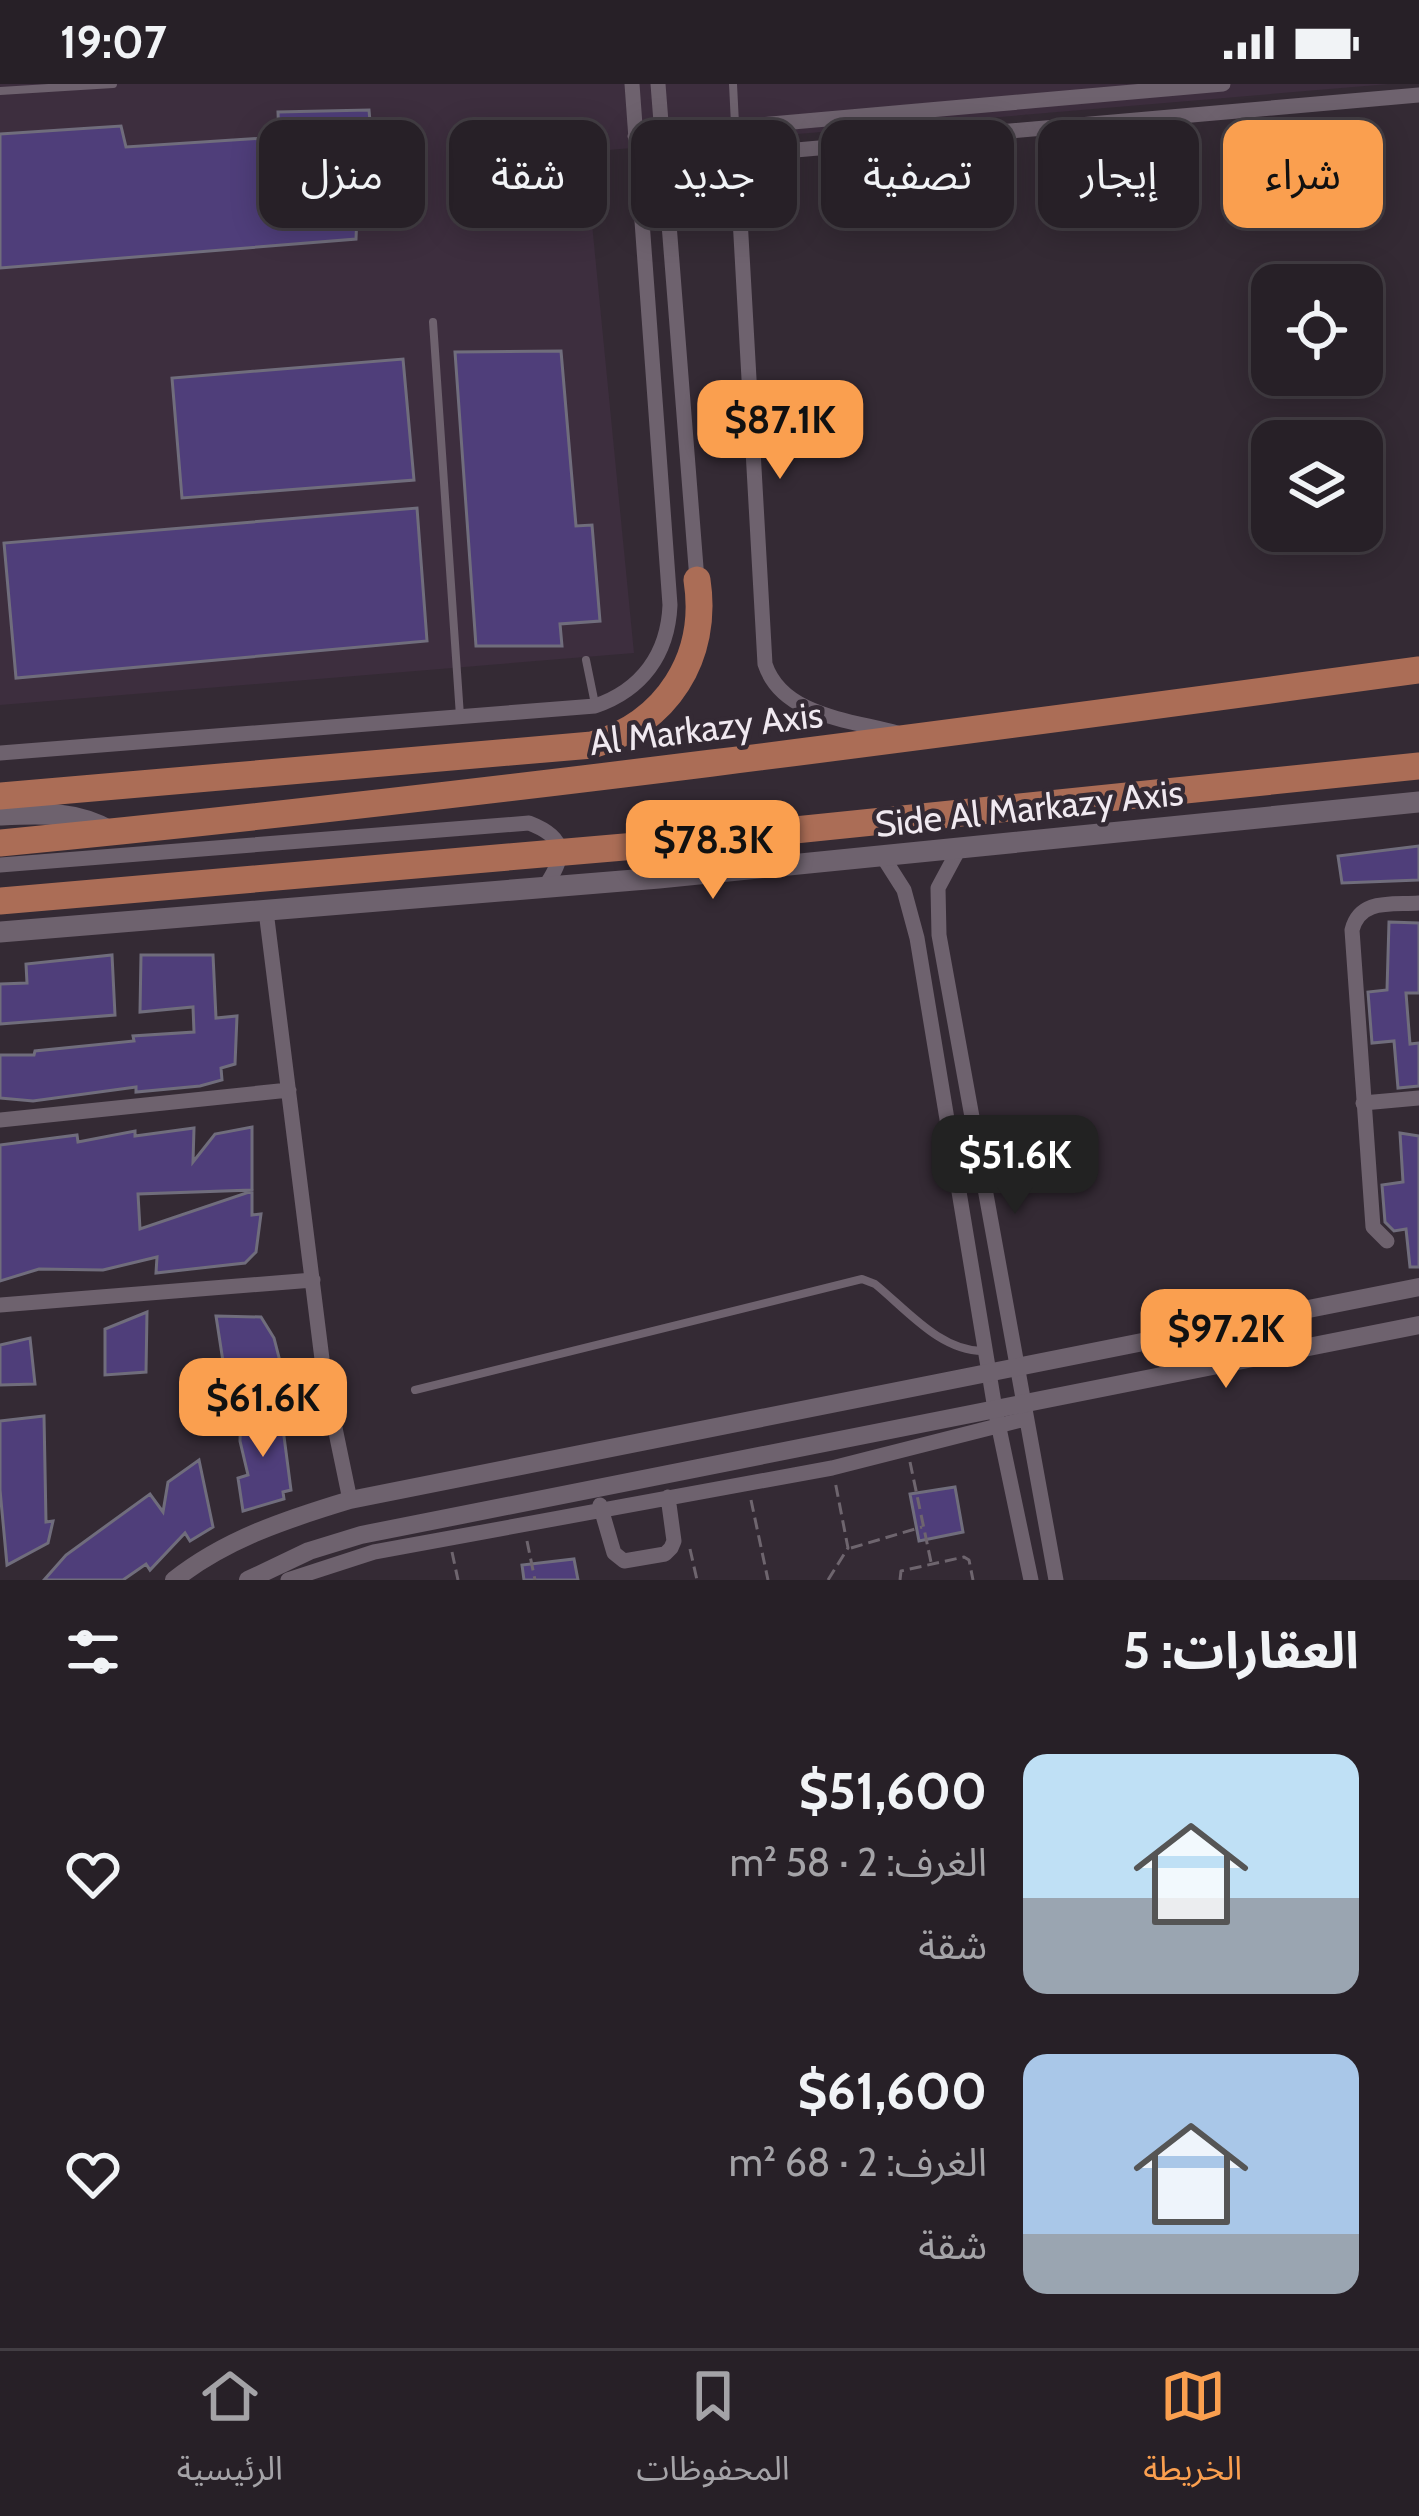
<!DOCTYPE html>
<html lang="ar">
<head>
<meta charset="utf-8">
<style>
  :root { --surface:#272027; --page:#332d33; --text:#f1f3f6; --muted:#a4a3a7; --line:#433e44; --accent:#fa9f4f }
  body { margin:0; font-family:Cabin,"Noto Sans Arabic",sans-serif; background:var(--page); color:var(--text); direction:rtl; height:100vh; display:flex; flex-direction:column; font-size:45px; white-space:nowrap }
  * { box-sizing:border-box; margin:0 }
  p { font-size:39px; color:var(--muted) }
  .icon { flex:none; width:66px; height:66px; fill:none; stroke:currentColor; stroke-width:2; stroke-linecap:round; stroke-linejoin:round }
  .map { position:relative; height:1496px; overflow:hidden; direction:ltr }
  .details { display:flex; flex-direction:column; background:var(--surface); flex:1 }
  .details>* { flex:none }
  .top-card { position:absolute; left:36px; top:36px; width:1347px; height:108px; direction:rtl; display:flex; gap:24px }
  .buttons { position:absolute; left:1251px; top:180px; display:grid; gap:24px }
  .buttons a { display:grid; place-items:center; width:132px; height:132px; border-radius:24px; background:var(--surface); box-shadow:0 6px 30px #0003,0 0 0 3px var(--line); font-size:60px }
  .price { position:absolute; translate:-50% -102px; padding:0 27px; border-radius:24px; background:var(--accent); color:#111; font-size:39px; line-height:78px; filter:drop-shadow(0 3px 6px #0008) }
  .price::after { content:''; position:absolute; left:50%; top:72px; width:36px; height:27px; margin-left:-18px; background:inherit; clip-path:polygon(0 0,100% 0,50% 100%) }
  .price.selected { background:#222; color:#fff }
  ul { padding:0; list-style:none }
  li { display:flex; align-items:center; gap:36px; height:300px; padding:0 60px }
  li span { display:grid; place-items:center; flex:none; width:336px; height:240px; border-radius:24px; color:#555 }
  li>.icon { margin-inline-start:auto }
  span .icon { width:144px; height:144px; fill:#fffc; stroke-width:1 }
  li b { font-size:51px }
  h2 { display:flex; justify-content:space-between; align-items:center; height:144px; padding:0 60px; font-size:51px }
  .chip { padding:0 42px; border-radius:24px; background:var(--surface); box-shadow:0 6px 30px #0003,0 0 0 3px var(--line); font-size:42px; line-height:108px }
  .chip.selected { background:var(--accent); color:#111 }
  .status { display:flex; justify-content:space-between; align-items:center; height:84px; padding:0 60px; background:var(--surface); direction:ltr }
  .status svg { height:33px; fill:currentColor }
  .dock { display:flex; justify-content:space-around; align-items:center; height:168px; border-top:3px solid var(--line); background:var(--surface); font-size:33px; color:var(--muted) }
  .dock a { display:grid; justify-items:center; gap:6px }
  .dock .selected { color:var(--accent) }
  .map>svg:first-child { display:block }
  .built { fill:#3d2e3e }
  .building { fill:#4f3e7a; stroke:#706d7c; stroke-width:3 }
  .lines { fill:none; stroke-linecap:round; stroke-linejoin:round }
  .path { stroke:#6e656e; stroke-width:3; stroke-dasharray:12 6; stroke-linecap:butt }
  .service { stroke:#6e626e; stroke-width:8 }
  .minor { stroke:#6e626e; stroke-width:15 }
  .tertiary { stroke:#6e626e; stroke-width:18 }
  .secondary { stroke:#6e626e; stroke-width:21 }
  .trunk { stroke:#ab6d56; stroke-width:27 }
  .labels { text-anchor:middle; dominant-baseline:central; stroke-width:9; stroke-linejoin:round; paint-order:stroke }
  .street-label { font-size:36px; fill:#f0e9f0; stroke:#342a34 }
</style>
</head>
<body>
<div class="status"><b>19:07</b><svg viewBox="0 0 49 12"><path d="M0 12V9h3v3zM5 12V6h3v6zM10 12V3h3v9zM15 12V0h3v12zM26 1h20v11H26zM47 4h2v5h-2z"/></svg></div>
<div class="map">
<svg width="1419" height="1496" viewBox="0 0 1419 1496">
  <rect width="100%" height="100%" fill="#342a34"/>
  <path class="built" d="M0 0H1389L585 68 634 569 0 621Z"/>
  <path class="building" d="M369 26 378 129 357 131 356 155 0 184V50L121 42 126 63 279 53 278 28Z
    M561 267 576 442 592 441 600 537 560 540 562 562H476L455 268Z
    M403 275 414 396 182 414 172 294Z
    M417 424 427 557 16 594 4 459Z
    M1419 762V796L1342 799 1338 772Z
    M1389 838 1419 839V909H1406L1410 960 1419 959V1002L1398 1004 1394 957 1372 959 1368 908 1387 906Z
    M112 871 115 931 0 940V900L27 899 26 880Z
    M141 871H213L216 934 237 932 235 980 221 984 222 996 200 1002 136 1008V1003L33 1017 0 1014V971H34L35 967 134 957 133 952 194 948 193 923 140 928Z
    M252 1043V1106L138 1110 140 1145 252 1107V1131L261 1130 256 1168 245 1179 156 1189 157 1173 103 1186 39 1185 0 1197V1061L77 1051 78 1058 135 1047V1052L194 1044 193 1078 215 1050Z
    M1400 1049 1419 1052V1183H1410L1406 1145 1394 1147 1385 1138 1382 1101 1403 1098Z
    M147 1228 146 1288 105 1291V1245Z
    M216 1232 261 1233 274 1254 285 1297 228 1310Z
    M30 1254 35 1300 0 1301V1261Z
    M241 1322 282 1337 291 1406 283 1408 284 1415 243 1427 238 1394 248 1391 240 1357Z
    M44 1332 46 1438 53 1437 48 1459 7 1481 0 1406V1337Z
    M199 1376 213 1443 190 1457 185 1449 150 1486 146 1480 123 1496H44L66 1471 150 1410 163 1428 168 1398Z
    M955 1403 963 1448 919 1457 910 1410Z
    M574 1475 578 1496H524L522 1481Z"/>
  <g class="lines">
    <path class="path" d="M910 1378 931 1478
      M751 1416 768 1496
      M527 1457 535 1496
      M851 1464 922 1443
      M690 1465 697 1496
      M452 1468 458 1496
      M828 1496 848 1464 835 1397
      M900 1496 901 1487 964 1473 969 1476 973 1496"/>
    <path class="service" d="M733 0 735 40
      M0 7 113 0
      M433 238 460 632
      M586 576 595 620
      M415 1306 862 1195 875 1200C907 1226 941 1268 984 1267"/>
    <path class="minor" d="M658 0 697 496
      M735 45 765 580C782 632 851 636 897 649
      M635 52 1223 0
      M637 80 1419 11
      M0 669 595 622C642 606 668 570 670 521L632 0
      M960 763 938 804 939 851 1056 1496
      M883 773 904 806 917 854 995 1325 1031 1496
      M0 781 529 739C568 754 566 772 544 804
      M266 827 324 1291 350 1416
      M1363 1019 1419 1014
      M0 1036 289 1006
      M1387 1157 1373 1143 1352 846C1360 814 1392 821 1419 819
      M0 1221 313 1196
      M600 1421 614 1469 624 1477 665 1470 671 1464 674 1457 668 1413
      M288 1496 374 1468 832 1384 1025 1335"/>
    <path class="tertiary" d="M174 1496C226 1455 287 1435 350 1416L1419 1203
      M248 1496 309 1467 361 1451 1419 1241"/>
    <path class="secondary" d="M0 731C41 729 76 727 112 748
      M0 848 659 794 1419 718"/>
    <path class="trunk" d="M0 712 592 661C667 639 709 573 697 496
      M0 759C474 713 947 650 1419 586
      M0 817 659 760 1419 682"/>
  </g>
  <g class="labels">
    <g class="street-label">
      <text transform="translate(706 644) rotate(-7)">Al Markazy Axis</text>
      <text transform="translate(1029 724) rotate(-6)">Side Al Markazy Axis</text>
    </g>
  </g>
</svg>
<div class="buttons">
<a><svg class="icon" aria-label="locate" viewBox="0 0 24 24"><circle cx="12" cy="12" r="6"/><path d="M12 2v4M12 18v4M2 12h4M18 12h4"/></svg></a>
<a><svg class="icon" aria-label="layers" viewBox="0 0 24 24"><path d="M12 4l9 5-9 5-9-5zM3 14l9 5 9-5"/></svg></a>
</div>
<b class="price" style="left:780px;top:398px">$87.1K</b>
<b class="price" style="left:713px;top:818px">$78.3K</b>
<b class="price selected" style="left:1015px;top:1133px">$51.6K</b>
<b class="price" style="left:1226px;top:1307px">$97.2K</b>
<b class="price" style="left:263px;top:1376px">$61.6K</b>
<div class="top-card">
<a class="chip selected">شراء</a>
<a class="chip">إيجار</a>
<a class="chip">تصفية</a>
<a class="chip">جديد</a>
<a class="chip">شقة</a>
<a class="chip">منزل</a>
</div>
</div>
<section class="details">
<h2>العقارات: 5<svg class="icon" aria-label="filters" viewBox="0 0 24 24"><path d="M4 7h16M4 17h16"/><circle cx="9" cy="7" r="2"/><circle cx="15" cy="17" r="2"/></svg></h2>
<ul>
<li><span style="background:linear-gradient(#bfe0f5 60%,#9aa5b1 0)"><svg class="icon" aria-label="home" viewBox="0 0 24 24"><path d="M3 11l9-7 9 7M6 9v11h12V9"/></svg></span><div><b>$51,600</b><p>الغرف: 2 · 58 m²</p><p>شقة</p></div><svg class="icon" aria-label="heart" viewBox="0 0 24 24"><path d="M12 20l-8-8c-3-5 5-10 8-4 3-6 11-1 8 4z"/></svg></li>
<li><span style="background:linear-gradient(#a9c7e8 75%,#9aa5b1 0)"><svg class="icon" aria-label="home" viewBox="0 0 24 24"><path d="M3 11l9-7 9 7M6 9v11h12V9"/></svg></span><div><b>$61,600</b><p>الغرف: 2 · 68 m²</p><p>شقة</p></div><svg class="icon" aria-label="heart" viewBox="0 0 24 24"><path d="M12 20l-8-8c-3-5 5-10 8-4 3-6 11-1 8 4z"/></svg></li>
</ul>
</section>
<nav class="dock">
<a class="selected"><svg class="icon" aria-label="map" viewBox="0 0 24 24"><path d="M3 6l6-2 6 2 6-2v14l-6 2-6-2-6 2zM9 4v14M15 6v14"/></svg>الخريطة</a>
<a><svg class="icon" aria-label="saved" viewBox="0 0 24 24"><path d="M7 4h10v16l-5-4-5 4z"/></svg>المحفوظات</a>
<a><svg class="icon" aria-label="home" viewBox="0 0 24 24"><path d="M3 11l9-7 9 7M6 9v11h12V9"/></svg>الرئيسية</a>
</nav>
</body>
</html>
